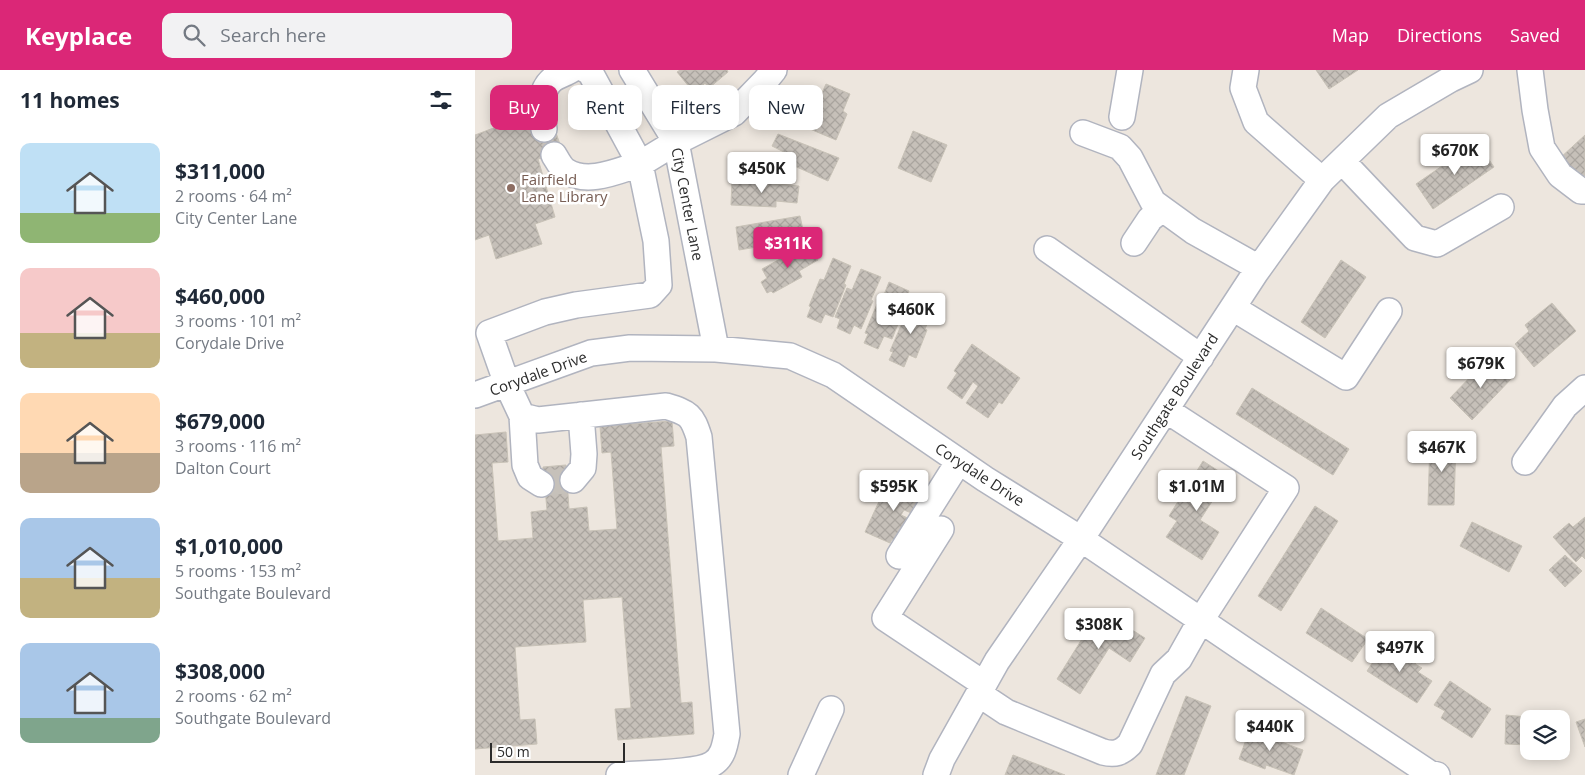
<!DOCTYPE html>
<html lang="en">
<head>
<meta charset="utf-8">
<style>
  :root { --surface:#fff; --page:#f2f2f3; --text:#1f2937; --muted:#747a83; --accent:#db2777 }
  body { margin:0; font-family:"Open Sans",sans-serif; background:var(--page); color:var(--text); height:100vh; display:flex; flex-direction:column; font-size:19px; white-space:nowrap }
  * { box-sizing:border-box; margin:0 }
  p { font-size:16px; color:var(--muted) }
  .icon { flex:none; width:28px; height:28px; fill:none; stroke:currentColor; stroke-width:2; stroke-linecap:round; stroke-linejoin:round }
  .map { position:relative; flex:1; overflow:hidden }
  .drawer { display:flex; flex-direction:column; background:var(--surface); width:475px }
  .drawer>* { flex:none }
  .hud { position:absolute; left:15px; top:15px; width:475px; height:45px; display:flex; gap:10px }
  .tools { position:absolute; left:1045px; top:640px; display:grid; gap:10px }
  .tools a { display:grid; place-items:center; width:50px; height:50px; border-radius:10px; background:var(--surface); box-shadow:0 2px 12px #0003; font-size:25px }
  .scale { position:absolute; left:15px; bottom:12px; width:135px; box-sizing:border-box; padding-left:5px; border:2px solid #2b2b2b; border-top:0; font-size:14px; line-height:18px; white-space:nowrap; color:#2b2b2b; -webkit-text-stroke:4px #fff; paint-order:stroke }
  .price { position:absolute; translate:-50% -42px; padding:0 11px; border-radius:5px; background:#fff; color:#222; font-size:16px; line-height:32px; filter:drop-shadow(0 1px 2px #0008) }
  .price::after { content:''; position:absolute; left:50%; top:30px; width:15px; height:11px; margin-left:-8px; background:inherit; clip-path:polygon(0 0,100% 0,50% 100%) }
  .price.current { background:var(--accent); color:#fff }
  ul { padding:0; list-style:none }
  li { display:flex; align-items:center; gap:15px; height:125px; padding:0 20px }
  li span { display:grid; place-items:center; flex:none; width:140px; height:100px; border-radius:10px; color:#555 }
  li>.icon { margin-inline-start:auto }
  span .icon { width:60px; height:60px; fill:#fffc; stroke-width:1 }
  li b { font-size:21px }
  h2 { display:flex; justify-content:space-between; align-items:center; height:60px; padding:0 20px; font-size:21px }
  .tag { padding:0 18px; border-radius:10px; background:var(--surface); box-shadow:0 2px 12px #0003; font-size:18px; line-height:45px }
  .tag.current { background:var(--accent); color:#fff }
  header { display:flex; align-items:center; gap:30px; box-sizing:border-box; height:70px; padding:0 25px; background:var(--accent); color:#fff }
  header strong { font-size:24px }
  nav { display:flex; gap:28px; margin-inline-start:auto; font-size:18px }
  .search { width:350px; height:45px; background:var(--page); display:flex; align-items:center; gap:12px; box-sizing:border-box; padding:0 18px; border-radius:10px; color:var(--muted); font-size:19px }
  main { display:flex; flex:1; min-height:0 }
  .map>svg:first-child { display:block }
  .building { fill:url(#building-cross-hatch); stroke:#c8c2b7 }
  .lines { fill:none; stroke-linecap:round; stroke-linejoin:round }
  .minor-tunnel { stroke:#c6c1ba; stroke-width:25; stroke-dasharray:25 12; stroke-linecap:butt }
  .minor-casing { stroke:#b1b4bf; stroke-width:28 }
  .minor { stroke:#fff; stroke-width:25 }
  .education-dot { fill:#8d6e63; stroke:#fff; stroke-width:2 }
  .labels { text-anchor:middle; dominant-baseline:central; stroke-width:5; stroke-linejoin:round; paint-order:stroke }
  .education-label { font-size:15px; fill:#785e54; stroke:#fff; text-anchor:start }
  .street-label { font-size:15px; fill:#2b2b2b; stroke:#fff }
</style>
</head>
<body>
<header>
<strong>Keyplace</strong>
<div class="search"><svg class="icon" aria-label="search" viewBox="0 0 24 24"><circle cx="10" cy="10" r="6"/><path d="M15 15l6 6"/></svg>Search here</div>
<nav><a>Map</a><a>Directions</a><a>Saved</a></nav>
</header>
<main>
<section class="drawer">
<h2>11 homes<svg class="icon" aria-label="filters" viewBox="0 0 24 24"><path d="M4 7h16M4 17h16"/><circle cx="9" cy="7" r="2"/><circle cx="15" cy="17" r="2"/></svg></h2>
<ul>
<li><span style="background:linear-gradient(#bfe0f5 70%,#8fb573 0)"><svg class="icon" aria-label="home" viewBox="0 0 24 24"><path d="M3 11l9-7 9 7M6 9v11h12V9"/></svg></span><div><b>$311,000</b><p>2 rooms · 64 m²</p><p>City Center Lane</p></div></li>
<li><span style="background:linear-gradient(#f6c9c9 65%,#c2b280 0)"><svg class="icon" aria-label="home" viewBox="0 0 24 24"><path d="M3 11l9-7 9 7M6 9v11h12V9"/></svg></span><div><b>$460,000</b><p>3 rooms · 101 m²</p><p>Corydale Drive</p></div></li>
<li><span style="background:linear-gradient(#ffd9b3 60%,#b9a48a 0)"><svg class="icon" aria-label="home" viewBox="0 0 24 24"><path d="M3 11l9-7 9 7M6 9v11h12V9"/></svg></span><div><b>$679,000</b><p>3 rooms · 116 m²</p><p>Dalton Court</p></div></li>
<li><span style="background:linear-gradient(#a9c7e8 60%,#c2b280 0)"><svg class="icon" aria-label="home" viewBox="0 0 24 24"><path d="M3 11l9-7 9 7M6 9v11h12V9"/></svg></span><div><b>$1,010,000</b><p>5 rooms · 153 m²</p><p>Southgate Boulevard</p></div></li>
<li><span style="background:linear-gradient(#a9c7e8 75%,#7fa58c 0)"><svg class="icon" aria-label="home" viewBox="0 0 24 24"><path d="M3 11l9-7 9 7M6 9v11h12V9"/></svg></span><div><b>$308,000</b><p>2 rooms · 62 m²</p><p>Southgate Boulevard</p></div></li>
</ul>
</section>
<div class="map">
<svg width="1110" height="705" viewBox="0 0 1110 705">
  <defs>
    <pattern id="building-cross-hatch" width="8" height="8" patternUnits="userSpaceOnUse" patternTransform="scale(1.25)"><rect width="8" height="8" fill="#c6c0b9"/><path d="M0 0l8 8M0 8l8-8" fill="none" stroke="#aaa59f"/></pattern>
  </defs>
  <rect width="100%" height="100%" fill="#ede6de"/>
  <path class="building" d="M205 0H252L253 2 234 18 230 13 220 24 202 2Z
    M841 0H883L854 19Z
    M351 14 375 24 368 41 372 44 361 70 335 59 339 50 336 47Z
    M53 45 59 61 79 57 88 83 63 89 80 147 60 154 67 174 21 189 14 165 0 170V65Z
    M438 61 472 75 456 112 423 98Z
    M303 64 364 88 353 111 306 90 309 82 297 76Z
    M1110 65V105L1104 111 1084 89Z
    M1002 72 1019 97 958 139 941 114Z
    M257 110 324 116 322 133 301 131V137L256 135Z
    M325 146 330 169 264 180 261 157Z
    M334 173 343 190 324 201 327 207 298 223 296 221 292 223 286 212 292 208 287 199Z
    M358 188 376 196 369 214 371 215 358 247 350 244 346 253 332 247 336 237 334 236 345 209 349 210Z
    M866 190 891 207 850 268 826 252Z
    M386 199 406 207 396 230 398 231 386 259 379 255 375 264 362 258 365 249 360 247 372 218 377 220Z
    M414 212 434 221 425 243 427 244 417 269 409 266 403 279 389 273 393 264 390 263 402 234 405 235Z
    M440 232 458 239 450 259 452 260 441 288 434 285 429 297 414 290 418 282 415 281 428 251 431 252Z
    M1077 233 1101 261 1059 297 1040 274 1054 261 1050 255Z
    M497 274 545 308 527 334 524 332 513 348 491 333 503 316 498 312 487 329 472 318 482 303 479 301Z
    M1018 289 1038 307 997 350 975 328 1004 298 1007 302Z
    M777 318 874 379 858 405 761 344Z
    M197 351 199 376 186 377 206 633 217 632 219 664 143 670 140 639 156 638 147 527 108 530 111 572 40 577 45 650 60 649 62 674 0 679V365L31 362 33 392 17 393 23 471 58 468 56 442 72 440 68 397 91 395 94 439 112 437 114 461 142 459 136 382 127 383 125 356Z
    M955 370 981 371 979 435H953Z
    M728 391 753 407 725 450 744 462 727 490 691 467 702 451 694 446Z
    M416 405 438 415 436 419 448 425 439 444 429 440 426 445 439 451 428 475 417 469 415 473 390 462Z
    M840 436 863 451 806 541 783 526Z
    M1110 447V489L1107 486 1101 492 1078 467 1094 453 1098 457Z
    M997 452 1047 476 1034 502 985 476Z
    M1090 485 1107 501 1090 517 1074 500Z
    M846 538 893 569 877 592 831 563Z
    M625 540 670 568 655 592 634 578 605 624 582 609Z
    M910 574 928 587 932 579 945 588 940 594 947 598 943 602 957 611 942 633 892 601Z
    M975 611 1016 639 997 668 966 648 970 641 959 635Z
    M711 626 736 636 709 705H681Z
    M1031 645 1072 649H1054V675L1030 674Z
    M1110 649V677L1101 652Z
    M776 656 802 666 801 670 828 680 819 705 791 695 790 699 764 689Z
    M538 685 590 705H530Z"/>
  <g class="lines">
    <path class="minor-tunnel" d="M66 414 98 410"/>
    <g class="minor-casing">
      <path id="minor" d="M157 0 201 72 241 279
        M771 0 768 18 781 52 847 110
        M1055 0 1060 40 1067 78 1085 105 1106 121H1110
        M647 47 655 0
        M69 59C66 42 63 21 78 9 83 6 91 3 96 0
        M608 63 645 77 655 88 678 132 718 161 784 198
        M79 85C82 90 86 98 91 101 113 115 142 101 165 94L115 2 111 0
        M867 91 940 168 962 174 1026 137
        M659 173 675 149 687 139
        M572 179 726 287
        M758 238 871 307 914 241
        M0 325 116 283 155 278 241 279 315 286 358 305 510 409 606 469 774 583 954 703 962 705
        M47 346 50 395 55 407 66 414
        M1050 392 1090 336 1110 318
        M98 410 108 398 109 384 106 345
        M466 459 410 548 509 614
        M424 486 484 391
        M504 624 531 642 628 682C640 685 646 683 655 674L688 604 704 589 726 550 811 418 691 340
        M144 705C163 704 223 703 237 694 248 688 250 675 252 664L224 367C217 345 214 343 191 336L63 350 47 346 32 314 14 263 70 242 101 235 175 225 184 215 181 171 165 94 201 72 259 43 290 11 299 0
        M326 705 356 639
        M461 705 467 689 522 591 606 469 781 202 847 110 913 46 976 9 995 0"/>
    </g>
    <use href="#minor" class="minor"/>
  </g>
  <circle class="education-dot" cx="36" cy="118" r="5"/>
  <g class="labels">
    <g class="education-label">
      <text x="46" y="109">Fairfield<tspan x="46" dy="17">Lane Library</tspan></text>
    </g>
    <g class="street-label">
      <text transform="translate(213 134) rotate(79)">City Center Lane</text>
      <text transform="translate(63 303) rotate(-20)">Corydale Drive</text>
      <text transform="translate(699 326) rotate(-57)">Southgate Boulevard</text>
      <text transform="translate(505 404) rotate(33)">Corydale Drive</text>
    </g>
  </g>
</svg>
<div class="tools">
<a><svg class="icon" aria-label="layers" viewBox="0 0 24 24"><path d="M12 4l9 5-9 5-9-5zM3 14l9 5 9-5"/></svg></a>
</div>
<div class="scale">50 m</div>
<b class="price" style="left:980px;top:106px">$670K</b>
<b class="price" style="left:287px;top:124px">$450K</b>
<b class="price current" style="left:313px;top:199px">$311K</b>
<b class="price" style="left:436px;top:265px">$460K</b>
<b class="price" style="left:1006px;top:319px">$679K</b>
<b class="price" style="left:967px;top:403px">$467K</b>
<b class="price" style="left:419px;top:442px">$595K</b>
<b class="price" style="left:722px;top:442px">$1.01M</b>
<b class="price" style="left:624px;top:580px">$308K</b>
<b class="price" style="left:925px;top:603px">$497K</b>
<b class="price" style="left:795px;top:682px">$440K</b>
<div class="hud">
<a class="tag current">Buy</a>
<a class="tag">Rent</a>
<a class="tag">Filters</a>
<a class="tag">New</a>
</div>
</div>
</main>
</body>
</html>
